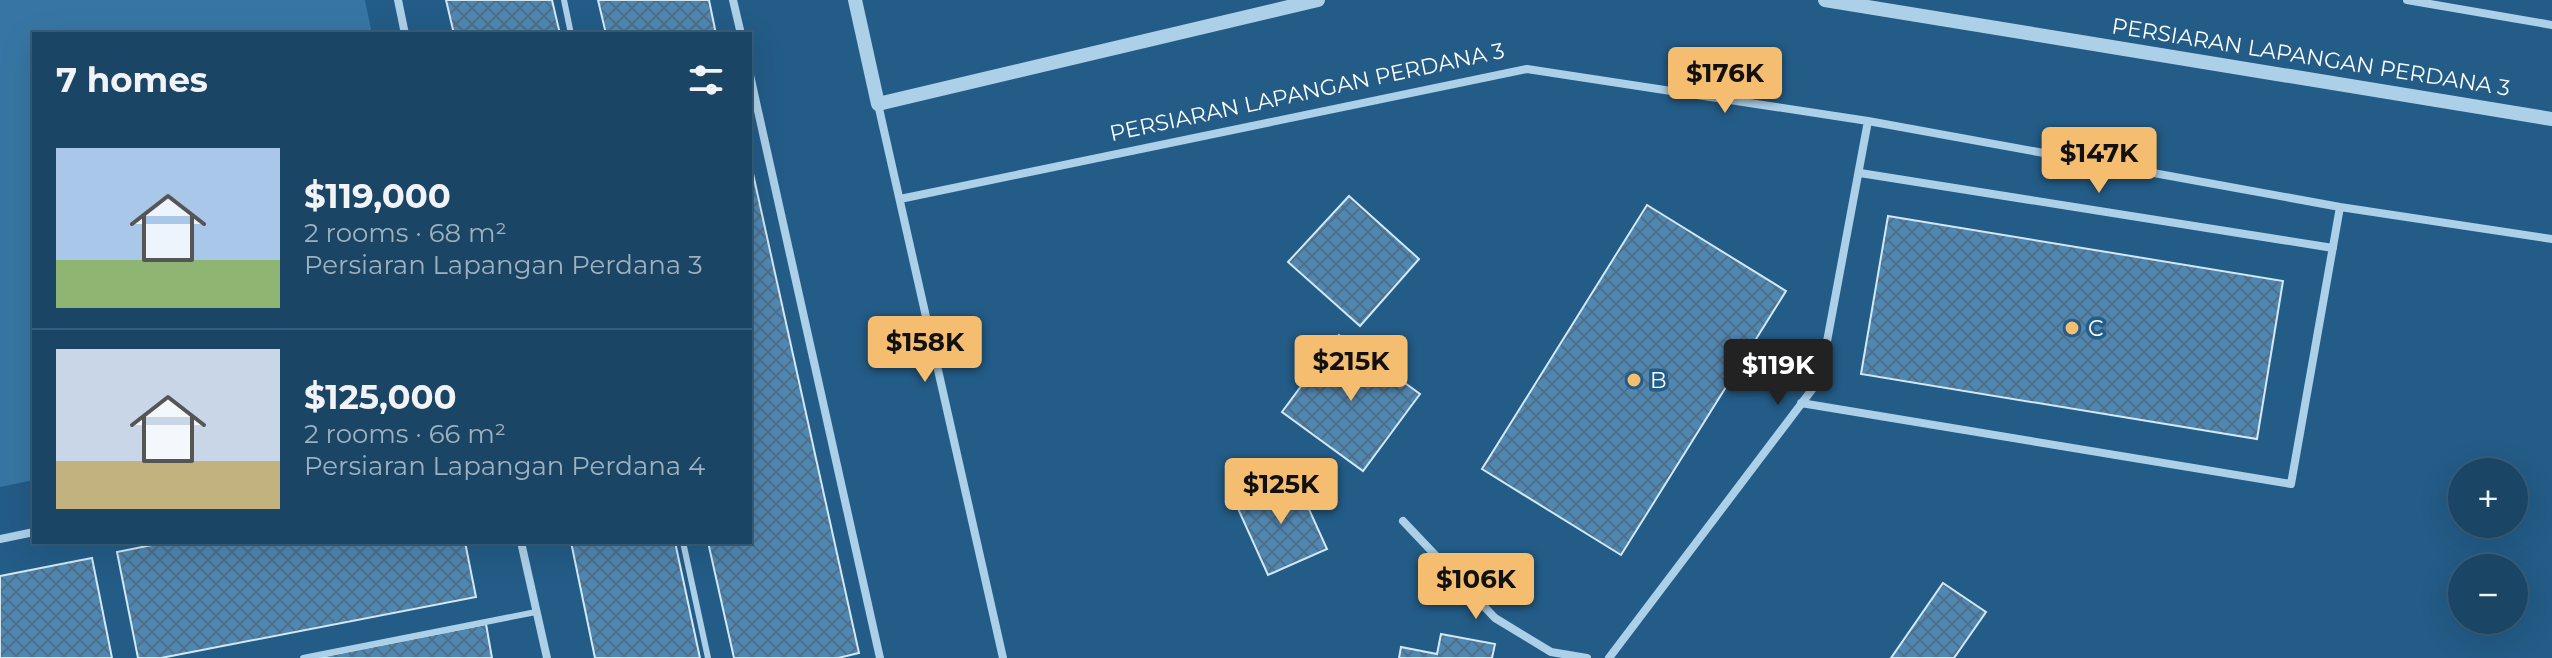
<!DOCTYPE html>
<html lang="en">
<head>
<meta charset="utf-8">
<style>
  :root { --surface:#1a4565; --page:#274f6e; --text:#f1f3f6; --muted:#9fb1bf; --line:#385d79; --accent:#f5bd70 }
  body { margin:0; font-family:Montserrat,sans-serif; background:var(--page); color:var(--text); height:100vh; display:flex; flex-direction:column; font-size:30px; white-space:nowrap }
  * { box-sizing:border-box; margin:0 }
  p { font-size:26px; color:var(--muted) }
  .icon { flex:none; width:44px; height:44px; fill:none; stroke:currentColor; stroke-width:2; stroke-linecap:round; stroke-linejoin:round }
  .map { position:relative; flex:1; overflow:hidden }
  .drawer { position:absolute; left:32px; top:32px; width:720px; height:512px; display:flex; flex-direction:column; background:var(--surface); border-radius:0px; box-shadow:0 8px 32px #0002,0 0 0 2px var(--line) }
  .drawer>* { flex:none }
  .tools { position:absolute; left:2448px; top:458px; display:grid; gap:16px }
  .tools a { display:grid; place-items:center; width:80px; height:80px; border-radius:50%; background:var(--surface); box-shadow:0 8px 32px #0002,0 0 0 2px var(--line); font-size:40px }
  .price { position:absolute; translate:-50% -68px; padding:0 18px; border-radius:8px; background:var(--accent); color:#111; font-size:26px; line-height:52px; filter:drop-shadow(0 2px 4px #0008) }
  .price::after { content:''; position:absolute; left:50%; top:48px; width:24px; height:18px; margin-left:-12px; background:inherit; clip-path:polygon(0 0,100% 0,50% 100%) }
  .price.current { background:#222; color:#fff }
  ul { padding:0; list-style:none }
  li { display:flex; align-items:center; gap:24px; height:200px; padding:0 24px }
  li+li { border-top:2px solid var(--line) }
  li span { display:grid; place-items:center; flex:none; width:224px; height:160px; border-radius:0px; color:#555 }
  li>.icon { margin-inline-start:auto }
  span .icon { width:96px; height:96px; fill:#fffc; stroke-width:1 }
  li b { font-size:34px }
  h2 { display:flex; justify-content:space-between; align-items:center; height:96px; padding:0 24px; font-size:34px }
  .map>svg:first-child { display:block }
  .park { fill:#3776a4 }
  .building { fill:url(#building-cross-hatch); stroke:#d2e8f7; stroke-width:2 }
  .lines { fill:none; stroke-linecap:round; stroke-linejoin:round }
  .service { stroke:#add0e9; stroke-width:6 }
  .minor { stroke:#add0e9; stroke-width:8 }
  .tertiary { stroke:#add0e9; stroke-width:14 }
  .poi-dot { fill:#f5bd70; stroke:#235c87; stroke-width:3 }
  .labels { text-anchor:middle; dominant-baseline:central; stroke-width:7; stroke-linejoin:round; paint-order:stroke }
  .street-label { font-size:22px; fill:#fff; stroke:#235c87 }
  .poi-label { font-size:22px; fill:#fff; stroke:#235c87; text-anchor:start }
</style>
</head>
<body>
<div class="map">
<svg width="2552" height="658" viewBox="0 0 2552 658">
  <defs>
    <pattern id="building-cross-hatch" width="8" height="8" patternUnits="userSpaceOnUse" patternTransform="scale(2)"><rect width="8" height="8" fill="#5087b1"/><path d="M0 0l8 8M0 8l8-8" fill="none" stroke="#4e6f89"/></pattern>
  </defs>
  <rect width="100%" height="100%" fill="#235c87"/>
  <path class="park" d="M0 0H365L372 34H34V480L0 487Z"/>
  <path class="building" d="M446 0H552L560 34H454Z
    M598 0H709L716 34H606Z
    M750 160 859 653 838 658H734L708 542H750Z
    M1349 196 1419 259 1360 326 1288 262Z
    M1647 205 1786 291 1621 555 1482 469Z
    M1888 216 2283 281 2257 439 1861 374Z
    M1339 335 1420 394 1363 471 1282 412Z
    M1294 476 1327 549 1268 575 1235 502Z
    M167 542H465L476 597 161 658H138L117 552Z
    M571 542H675L700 658H595Z
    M92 558 112 658H0V576Z
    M1943 583 1986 612 1954 658H1891Z
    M486 624 492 658H315Z
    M1441 634 1495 644 1492 658H1399L1401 647 1437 654Z"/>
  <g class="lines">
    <path class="service" d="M564 0 571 34
      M683 542 708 658
      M303 658 536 612"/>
    <path class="minor" d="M398 0 405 34
      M733 0 741 34
      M2407 0 2552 25
      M750 75 880 658
      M878 104 1003 658
      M1860 173 2333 248
      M900 199 1527 69 1868 121 2340 207 2552 239
      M1801 403 2291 484 2340 207
      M1403 521 1495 618 1551 652 1587 658
      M0 539 34 532
      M521 542 547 658
      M1609 658 1820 379 1868 121"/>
    <path class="tertiary" d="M855 0 878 104 1318 0
      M1825 0 2552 119"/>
  </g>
  <g class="poi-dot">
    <circle cx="2072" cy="328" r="8"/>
    <circle cx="1634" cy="380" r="8"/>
  </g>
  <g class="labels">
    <g class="street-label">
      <text transform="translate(2311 57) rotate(9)">PERSIARAN LAPANGAN PERDANA 3</text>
      <text transform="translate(1307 92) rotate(-12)">PERSIARAN LAPANGAN PERDANA 3</text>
    </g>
    <g class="poi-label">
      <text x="2088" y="328">C</text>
      <text x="1650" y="380">B</text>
    </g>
  </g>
</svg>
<div class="tools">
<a>+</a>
<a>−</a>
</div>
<b class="price" style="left:1725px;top:115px">$176K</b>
<b class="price" style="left:2099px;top:195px">$147K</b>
<b class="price" style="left:925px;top:384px">$158K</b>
<b class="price" style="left:1351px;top:403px">$215K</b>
<b class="price current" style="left:1778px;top:407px">$119K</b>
<b class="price" style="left:1281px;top:526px">$125K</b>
<b class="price" style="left:1476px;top:621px">$106K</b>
<section class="drawer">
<h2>7 homes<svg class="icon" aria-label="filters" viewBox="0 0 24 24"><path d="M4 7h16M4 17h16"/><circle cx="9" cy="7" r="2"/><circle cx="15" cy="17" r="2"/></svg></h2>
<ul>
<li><span style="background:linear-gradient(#a9c7e8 70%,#8fb573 0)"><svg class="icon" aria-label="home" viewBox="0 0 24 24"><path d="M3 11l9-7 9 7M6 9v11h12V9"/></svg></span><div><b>$119,000</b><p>2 rooms · 68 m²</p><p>Persiaran Lapangan Perdana 3</p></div></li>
<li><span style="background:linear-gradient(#c9d6e8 70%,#c2b280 0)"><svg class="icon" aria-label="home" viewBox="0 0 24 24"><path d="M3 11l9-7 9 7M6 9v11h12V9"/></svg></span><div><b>$125,000</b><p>2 rooms · 66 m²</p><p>Persiaran Lapangan Perdana 4</p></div></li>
</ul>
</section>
</div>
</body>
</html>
